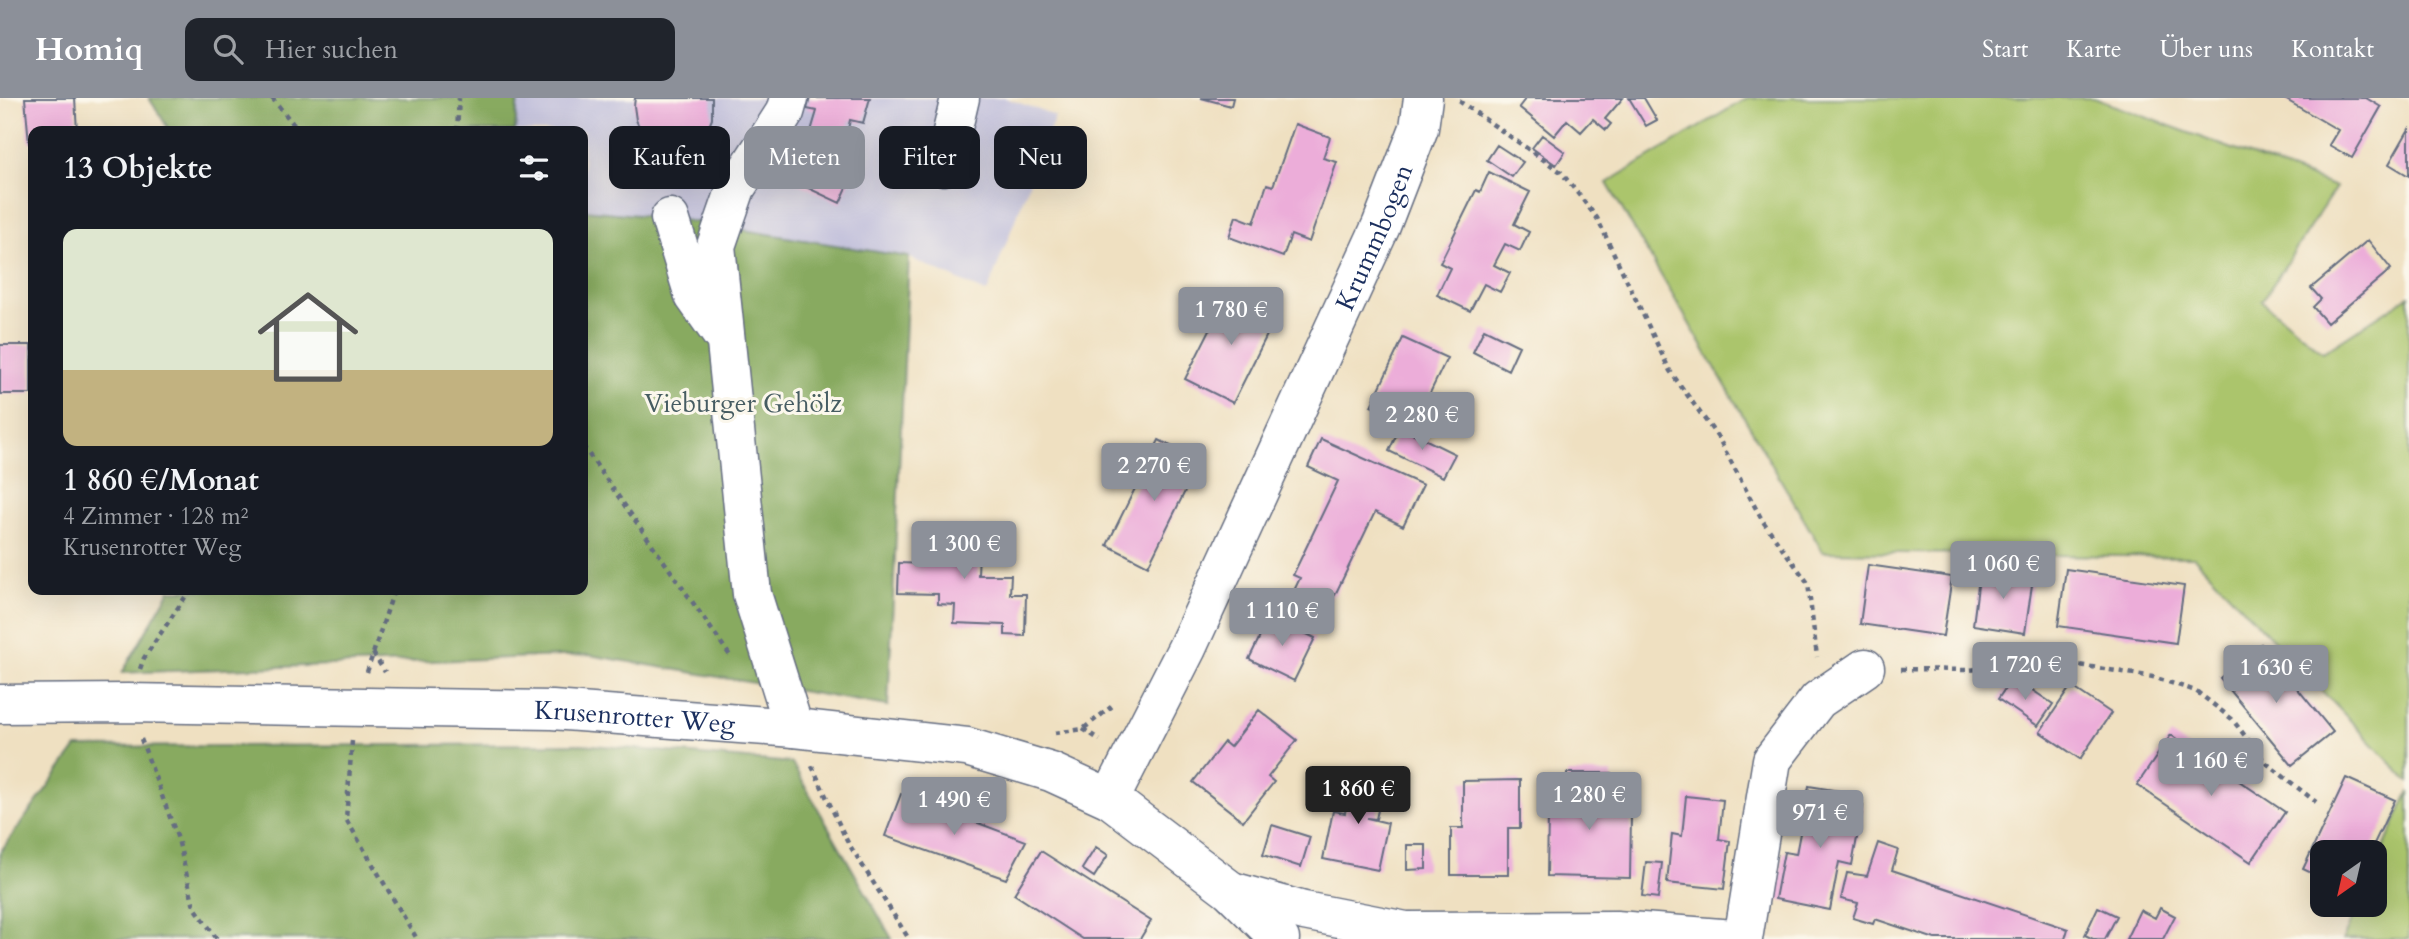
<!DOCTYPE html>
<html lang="de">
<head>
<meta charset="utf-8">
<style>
  :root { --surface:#171b24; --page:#20242c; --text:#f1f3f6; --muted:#9ea1a6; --accent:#8c9099 }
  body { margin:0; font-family:Cardo,serif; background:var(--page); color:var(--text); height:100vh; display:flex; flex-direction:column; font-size:26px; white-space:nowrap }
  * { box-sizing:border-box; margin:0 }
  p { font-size:23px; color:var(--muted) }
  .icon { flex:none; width:38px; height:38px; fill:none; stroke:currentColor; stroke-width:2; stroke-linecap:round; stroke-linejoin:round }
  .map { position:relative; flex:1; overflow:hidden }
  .sheet { position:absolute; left:28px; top:28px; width:560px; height:469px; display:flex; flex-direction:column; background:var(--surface); border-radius:14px; box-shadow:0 7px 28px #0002 }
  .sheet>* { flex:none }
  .top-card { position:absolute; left:609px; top:28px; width:665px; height:63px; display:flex; gap:14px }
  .needle { width:46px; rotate:214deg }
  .controls { position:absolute; left:2310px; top:742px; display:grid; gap:14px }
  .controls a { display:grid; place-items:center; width:77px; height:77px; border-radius:14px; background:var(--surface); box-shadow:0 7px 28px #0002; font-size:35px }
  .price { position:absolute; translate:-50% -60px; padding:0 16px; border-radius:7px; background:var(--accent); color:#fff; font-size:23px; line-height:46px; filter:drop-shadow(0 2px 4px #0008) }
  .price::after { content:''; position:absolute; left:50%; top:42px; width:21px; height:16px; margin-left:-10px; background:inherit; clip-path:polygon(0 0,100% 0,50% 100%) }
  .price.active { background:#222; color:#fff }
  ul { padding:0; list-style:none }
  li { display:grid; align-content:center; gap:14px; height:371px; padding:0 35px }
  li span { display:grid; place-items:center; height:217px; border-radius:14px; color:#555 }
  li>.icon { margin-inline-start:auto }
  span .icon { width:126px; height:126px; fill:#fffc; stroke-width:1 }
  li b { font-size:30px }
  h2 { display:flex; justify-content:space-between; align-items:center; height:84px; padding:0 35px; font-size:30px }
  .pill { padding:0 24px; border-radius:14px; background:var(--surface); box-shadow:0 7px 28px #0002; font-size:24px; line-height:63px }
  .pill.active { background:var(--accent); color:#fff }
  header { display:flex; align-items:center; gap:42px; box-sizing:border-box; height:98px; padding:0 35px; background:var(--accent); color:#fff }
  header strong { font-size:33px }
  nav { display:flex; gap:38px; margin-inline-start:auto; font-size:24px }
  .search { width:490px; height:63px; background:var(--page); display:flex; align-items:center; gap:18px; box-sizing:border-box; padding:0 24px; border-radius:14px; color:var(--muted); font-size:26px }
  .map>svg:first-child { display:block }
  .industrial { fill:#c3c1db }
  .green { fill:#abc56c; stroke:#637a65; stroke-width:2 }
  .forest { fill:#88aa60; stroke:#526c5f; stroke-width:2 }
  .building { fill:#ecadd9 }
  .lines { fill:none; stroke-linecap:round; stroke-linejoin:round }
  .minor-casing { stroke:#656d81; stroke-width:41 }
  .path { stroke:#656d81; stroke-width:4.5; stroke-dasharray:5 5; stroke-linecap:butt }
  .minor { stroke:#fff; stroke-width:38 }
  .labels { text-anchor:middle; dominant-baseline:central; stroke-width:6; stroke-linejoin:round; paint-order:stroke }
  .street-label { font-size:26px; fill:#1b2f5e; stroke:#fbf7ec }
  .park-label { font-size:26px; fill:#465c62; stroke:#fbf7ec }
</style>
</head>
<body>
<header>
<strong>Homiq</strong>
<div class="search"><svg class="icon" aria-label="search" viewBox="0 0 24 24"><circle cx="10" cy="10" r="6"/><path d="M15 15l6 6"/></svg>Hier suchen</div>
<nav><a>Start</a><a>Karte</a><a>Über uns</a><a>Kontakt</a></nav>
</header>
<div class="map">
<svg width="2409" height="841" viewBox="0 0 2409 841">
  <rect width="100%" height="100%" fill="#fbf7ec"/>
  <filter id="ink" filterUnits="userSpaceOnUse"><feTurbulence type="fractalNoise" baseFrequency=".0143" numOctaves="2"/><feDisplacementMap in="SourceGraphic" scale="14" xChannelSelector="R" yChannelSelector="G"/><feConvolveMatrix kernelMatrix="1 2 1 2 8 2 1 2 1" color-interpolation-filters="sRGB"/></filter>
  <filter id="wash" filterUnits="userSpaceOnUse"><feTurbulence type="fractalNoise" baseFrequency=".00686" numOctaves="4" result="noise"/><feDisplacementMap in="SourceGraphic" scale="28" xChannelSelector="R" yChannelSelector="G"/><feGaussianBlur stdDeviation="1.57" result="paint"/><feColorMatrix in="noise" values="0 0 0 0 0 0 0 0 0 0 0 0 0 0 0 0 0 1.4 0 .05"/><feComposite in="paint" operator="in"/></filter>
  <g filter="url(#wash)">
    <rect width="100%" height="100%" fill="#efe0c1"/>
    <path class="industrial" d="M518 0H1006L1055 18 987 195 908 159 670 120 583 112V33H515Z"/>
    <path class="green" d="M1747 0H2094L2336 89 2262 203 2323 254 2409 198V684L2194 459 1823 454 1607 85Z
      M2409 693V841H2343L2358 807H2375V770Z"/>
    <path class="forest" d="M149 0H518L515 33H170Z
      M583 112 670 120 909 159 888 608 589 557 122 575 170 492H583Z
      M581 646 792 665 892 841H0V754L77 649Z"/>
    <g id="blocks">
      <path class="building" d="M25 0H75L77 33H33V44L29 45Z
        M635 0H712V21L707 33 696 43 684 48 672 49 661 47 642 35 636 22 634 8Z
        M810 0H870L863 25 850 22 842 58 858 65 840 105 778 76 796 37 808 43 817 13 807 11Z
        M1201 0H1233L1231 8Z
        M1526 0H1623L1605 21 1611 26 1606 32 1593 21 1581 34 1567 22 1554 38 1519 9Z
        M1629 0H1644L1657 22 1646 28Z
        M2283 0H2366L2381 9 2352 60 2329 47 2338 32Z
        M1295 26 1330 39 1323 60 1337 64 1309 144 1291 137 1283 159 1229 139 1236 118 1254 125 1267 86 1273 88Z
        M2409 31V78L2389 66Z
        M1542 37 1565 54 1556 67 1532 50Z
        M1497 47 1523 64 1512 79 1487 62Z
        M1489 74 1530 94 1514 126 1529 134 1520 153 1505 146 1494 167 1510 175 1500 194 1484 186 1470 213 1437 197 1450 170 1440 165 1476 92 1480 94Z
        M2368 142 2391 171 2327 225 2313 209 2321 201 2311 190Z
        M1230 192 1277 217 1233 305 1185 281Z
        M1484 231 1519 248 1508 272 1473 254Z
        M1403 240 1447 260 1414 328 1371 308Z
        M0 247H31V296H0Z
        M1400 329 1455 356 1443 379 1389 353Z
        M1321 341 1423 387 1403 428 1375 414 1335 497 1332 496 1322 517 1290 501 1300 480 1293 477 1338 383 1308 369Z
        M1159 342 1200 363 1148 468 1107 447Z
        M926 428 980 429 978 477H1011L1010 496H1026L1025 538 1005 537V527L954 525 955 507 938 506V496L898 495 899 465 924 466Z
        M1868 467 1952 479 1943 538 1860 526Z
        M2066 471 2184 488 2176 545 2058 528Z
        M1980 472 2033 480 2025 535 1973 527Z
        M1270 518 1315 540 1294 583 1249 561Z
        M2261 546 2333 634 2292 667 2220 580Z
        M2013 579 2053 606 2038 628 1998 601Z
        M2071 588 2111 615 2080 661 2040 634Z
        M1259 612 1297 642 1268 679 1274 684 1243 723 1193 684 1224 644 1230 649Z
        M2171 637 2285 714 2251 764 2137 687Z
        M1353 675 1385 681 1376 721 1367 720 1388 725 1378 772 1323 761 1333 713 1345 715Z
        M1567 675H1612V717H1631L1630 780 1547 778 1548 716H1567Z
        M2346 680 2395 702 2370 754H2322V780L2303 771Z
        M1520 682V730H1508V777H1451V730H1463V683Z
        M1809 688 1840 693 1838 704 1863 708 1852 767 1839 764 1830 812 1775 801 1784 754 1796 756Z
        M901 696 1026 743 1006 781 885 738Z
        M1686 698 1723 702 1719 741 1730 743 1724 791 1667 785 1672 736 1682 738Z
        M1272 727 1310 739 1301 769 1263 757Z
        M1878 745 1898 752 1892 772 2068 831 2065 841H1935L1875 821 1873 826 1853 820 1858 805 1841 801 1847 775 1867 778Z
        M1407 747H1426V771L1407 772Z
        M1096 749 1108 757 1094 779 1082 771Z
        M1041 753 1151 823 1140 841H1083L1014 796Z
        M1646 764 1662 765 1658 800 1642 798Z
        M2098 809 2117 818 2105 841H2093L2085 837Z
        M2160 810 2175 818 2163 841H2126L2140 812 2155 820Z"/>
    </g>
  </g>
  <g filter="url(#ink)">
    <use href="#blocks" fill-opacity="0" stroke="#656d81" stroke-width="2"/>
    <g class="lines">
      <g class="minor-casing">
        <g id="minor">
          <path d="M789 0 785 14 736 90 716 148 752 496 794 630"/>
          <path d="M944 68 960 0"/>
          <path d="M670 120 694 198 721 236"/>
          <path id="s1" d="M0 606 128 605 552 612 794 630 967 649 1051 674 1110 701 1230 792 1280 841"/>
          <path id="s2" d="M1110 701 1187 550 1381 128 1419 30 1423 0"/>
          <path d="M1235 794 1304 813 1406 833 1616 832 1734 841"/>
          <path d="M1743 841 1772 662 1818 602 1865 570"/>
        </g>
      </g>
      <path class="path" d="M272 0 299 33
        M1459 3 1561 74 1597 120 1670 273 1719 341 1762 422 1808 485 1817 559
        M457 33 459 0
        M583 348 731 559
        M373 555 385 574
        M140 571 144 560 190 492
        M1901 571 1968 572 2055 563 2153 579 2196 593 2232 621 2265 664 2316 704
        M367 574 394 492
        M1083 631 1100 642
        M1055 635 1083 631 1115 606
        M141 641 178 741 194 808 217 841
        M352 643 346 721 417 841
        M812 668 847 743 909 841"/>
      <use href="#minor" class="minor"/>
    </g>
  </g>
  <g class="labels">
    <g class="street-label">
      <text stroke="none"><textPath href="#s2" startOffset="621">Krummbogen</textPath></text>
      <text stroke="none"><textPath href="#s1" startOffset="635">Krusenrotter Weg</textPath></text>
    </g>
    <g class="park-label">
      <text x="743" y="305">Vieburger Gehölz</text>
    </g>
  </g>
</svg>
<div class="controls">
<a><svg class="needle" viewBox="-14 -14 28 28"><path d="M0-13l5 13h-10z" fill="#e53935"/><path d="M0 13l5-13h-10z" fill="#9ea1a6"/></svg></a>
</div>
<b class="price" style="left:1231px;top:249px">1 780 €</b>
<b class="price" style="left:1422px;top:354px">2 280 €</b>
<b class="price" style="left:1154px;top:405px">2 270 €</b>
<b class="price" style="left:964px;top:483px">1 300 €</b>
<b class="price" style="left:2003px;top:503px">1 060 €</b>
<b class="price" style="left:1282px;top:550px">1 110 €</b>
<b class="price" style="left:2025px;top:604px">1 720 €</b>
<b class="price" style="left:2276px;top:607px">1 630 €</b>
<b class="price" style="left:2211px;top:700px">1 160 €</b>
<b class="price active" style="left:1358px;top:728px">1 860 €</b>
<b class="price" style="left:1589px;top:734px">1 280 €</b>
<b class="price" style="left:954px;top:739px">1 490 €</b>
<b class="price" style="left:1820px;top:752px">971 €</b>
<div class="top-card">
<a class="pill">Kaufen</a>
<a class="pill active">Mieten</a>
<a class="pill">Filter</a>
<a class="pill">Neu</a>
</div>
<section class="sheet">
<h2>13 Objekte<svg class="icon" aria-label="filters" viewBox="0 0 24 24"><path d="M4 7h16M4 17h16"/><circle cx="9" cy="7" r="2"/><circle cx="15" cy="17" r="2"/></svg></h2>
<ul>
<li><span style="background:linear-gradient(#dfe7d0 65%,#c2b280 0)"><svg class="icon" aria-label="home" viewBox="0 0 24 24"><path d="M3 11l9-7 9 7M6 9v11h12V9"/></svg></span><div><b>1 860 €/Monat</b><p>4 Zimmer · 128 m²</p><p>Krusenrotter Weg</p></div></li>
</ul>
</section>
</div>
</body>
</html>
